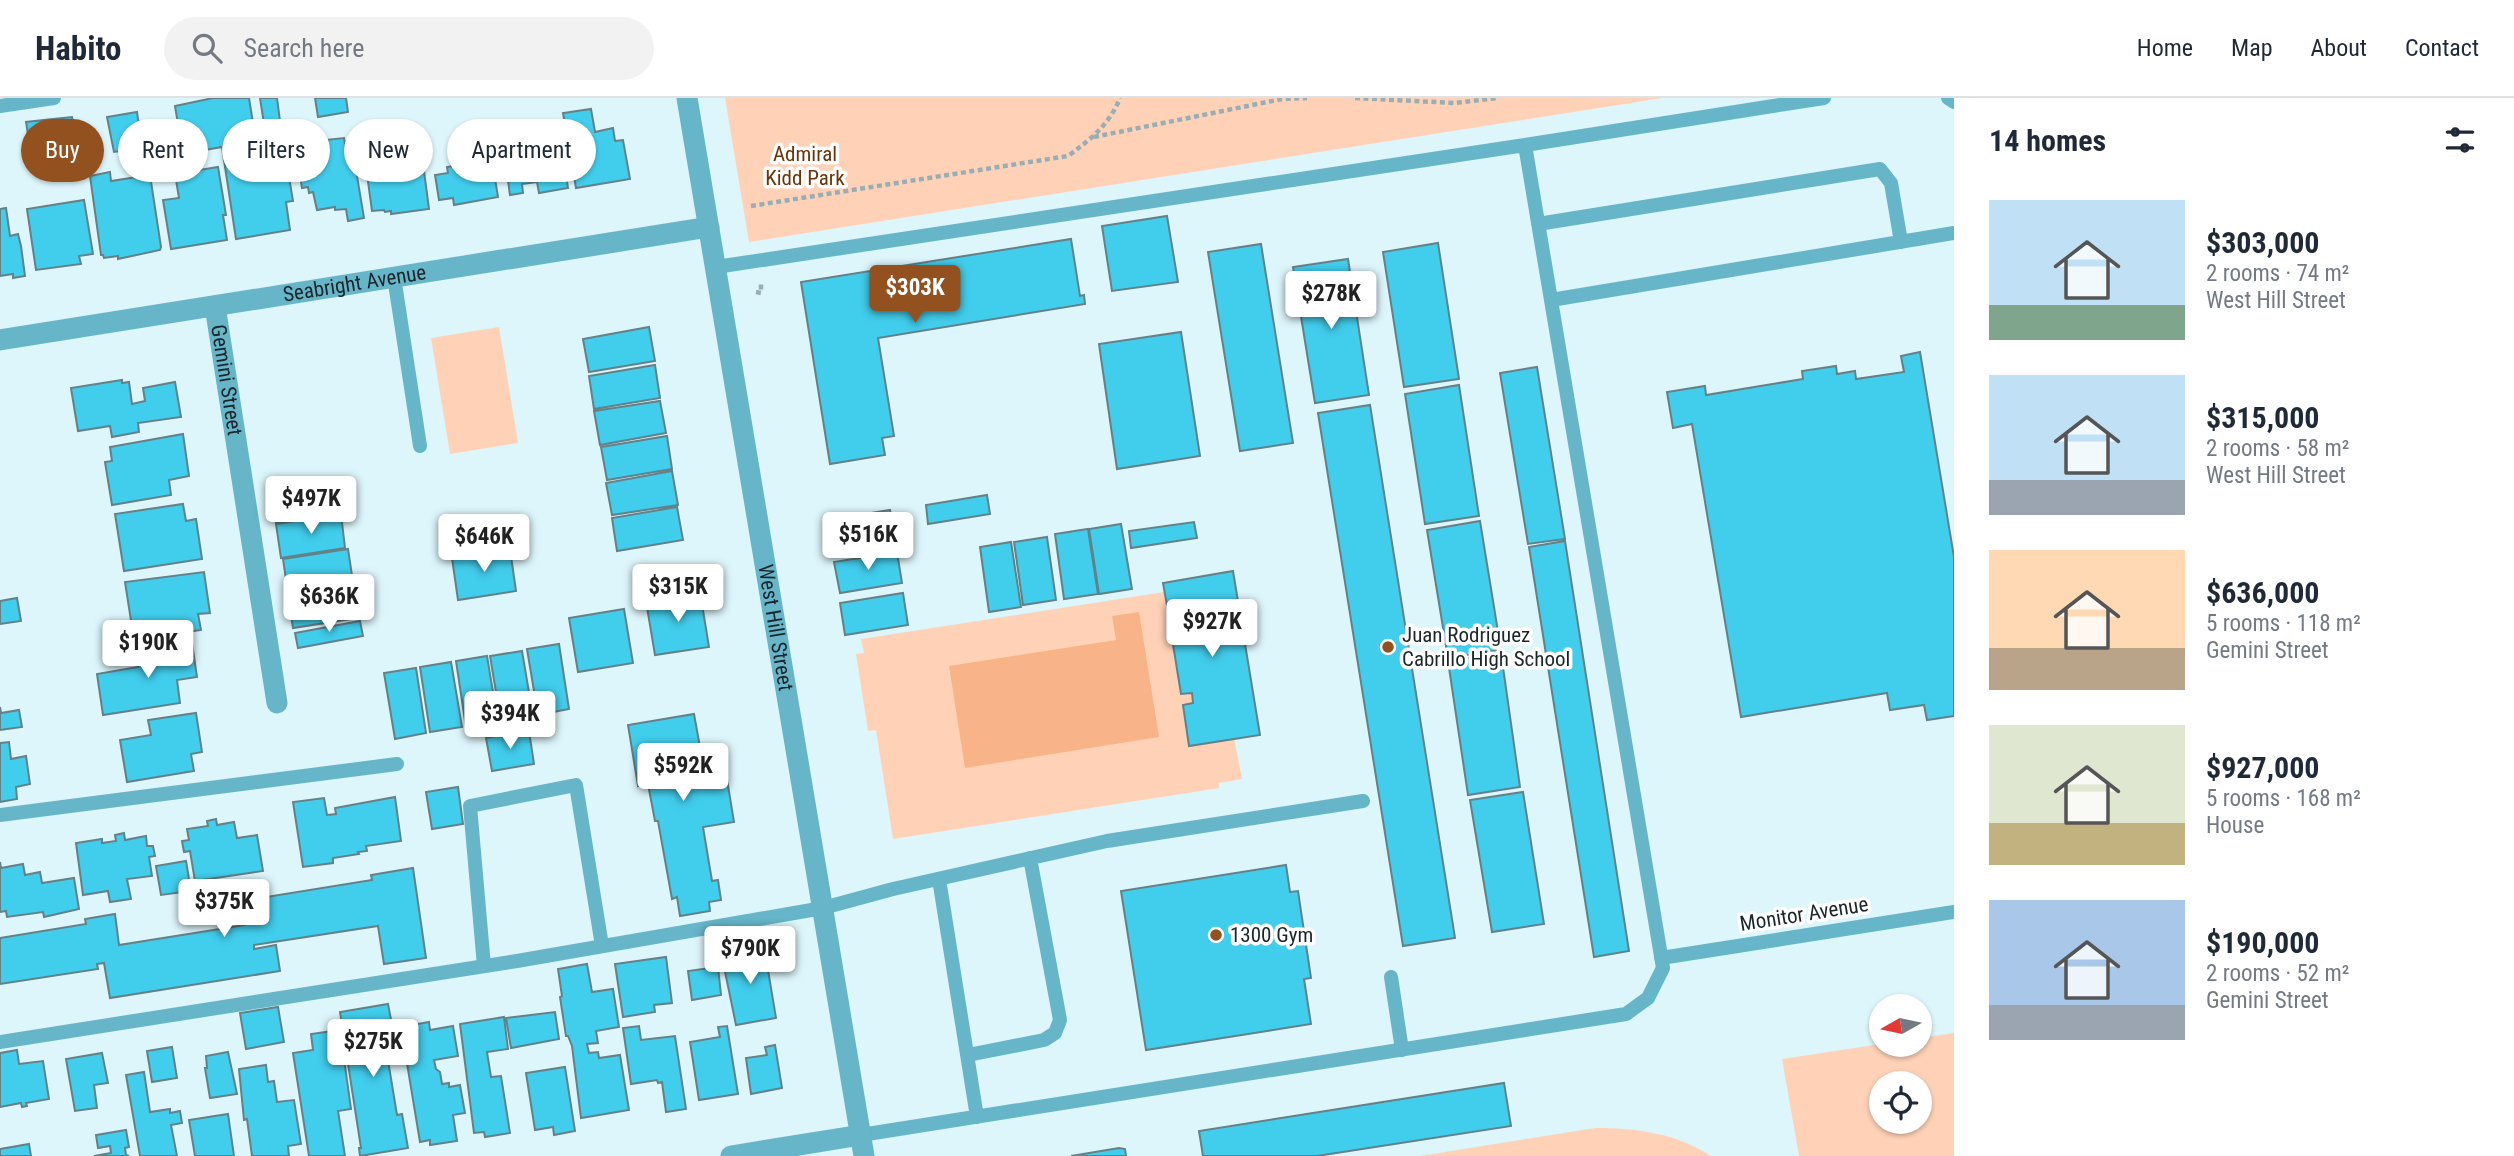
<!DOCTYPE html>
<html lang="en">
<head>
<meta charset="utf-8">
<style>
  :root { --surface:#fff; --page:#f2f2f3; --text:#1f2937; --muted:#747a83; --line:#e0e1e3; --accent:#935120 }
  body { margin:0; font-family:"Roboto Condensed",sans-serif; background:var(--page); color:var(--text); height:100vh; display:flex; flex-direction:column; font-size:26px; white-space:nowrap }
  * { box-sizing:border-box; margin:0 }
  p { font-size:23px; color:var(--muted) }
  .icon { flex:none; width:38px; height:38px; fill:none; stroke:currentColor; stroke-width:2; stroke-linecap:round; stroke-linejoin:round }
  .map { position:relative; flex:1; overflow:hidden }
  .details { display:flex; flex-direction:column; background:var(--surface); width:560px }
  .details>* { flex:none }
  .hud { position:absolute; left:21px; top:21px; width:665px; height:63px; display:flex; gap:14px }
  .needle { width:46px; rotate:261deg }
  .tools { position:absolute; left:1869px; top:896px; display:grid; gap:14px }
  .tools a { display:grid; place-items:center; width:63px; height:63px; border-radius:50%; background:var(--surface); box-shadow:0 2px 5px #0004; font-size:35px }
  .price { position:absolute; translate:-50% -60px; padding:0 16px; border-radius:7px; background:#fff; color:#222; font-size:23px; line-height:46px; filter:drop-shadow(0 2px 4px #0008) }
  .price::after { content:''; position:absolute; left:50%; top:42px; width:21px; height:16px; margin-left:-10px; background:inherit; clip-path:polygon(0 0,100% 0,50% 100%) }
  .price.current { background:var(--accent); color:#fff }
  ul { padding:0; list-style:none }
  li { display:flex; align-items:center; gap:21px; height:175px; padding:0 35px }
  li span { display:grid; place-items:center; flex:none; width:196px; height:140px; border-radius:0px; color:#555 }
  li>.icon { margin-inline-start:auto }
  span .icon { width:84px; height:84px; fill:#fffc; stroke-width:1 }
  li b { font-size:30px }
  h2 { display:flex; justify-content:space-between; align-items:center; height:84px; padding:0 35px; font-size:30px }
  .chip { padding:0 24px; border-radius:32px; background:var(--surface); box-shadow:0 2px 5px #0004; font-size:24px; line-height:63px }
  .chip.current { background:var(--accent); color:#fff }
  header { display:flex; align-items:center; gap:42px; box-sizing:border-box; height:98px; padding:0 35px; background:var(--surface); border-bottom:2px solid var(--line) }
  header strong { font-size:33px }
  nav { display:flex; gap:38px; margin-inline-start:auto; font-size:24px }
  .search { width:490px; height:63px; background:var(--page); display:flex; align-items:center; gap:18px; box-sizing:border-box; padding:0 24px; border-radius:38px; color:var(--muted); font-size:26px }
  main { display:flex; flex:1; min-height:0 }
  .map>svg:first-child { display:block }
  .green { fill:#ffd2b7; fill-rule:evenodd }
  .water { fill:#f8b488 }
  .building { fill:#41cdec; stroke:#648188; stroke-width:2 }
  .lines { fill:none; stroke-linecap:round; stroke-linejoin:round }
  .path { stroke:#99aeb3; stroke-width:4.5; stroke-dasharray:5 3.5; stroke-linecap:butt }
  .lane { stroke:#66b5c9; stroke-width:14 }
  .street { stroke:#66b5c9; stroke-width:21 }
  .poi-dot { fill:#935120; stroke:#fff; stroke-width:2.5 }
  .labels { text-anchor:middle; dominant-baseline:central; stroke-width:7; stroke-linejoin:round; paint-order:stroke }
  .park-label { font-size:21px; fill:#693407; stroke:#fff }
  .street-label { font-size:21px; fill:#1a2629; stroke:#fff }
  .poi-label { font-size:21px; fill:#1a2629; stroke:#fff; text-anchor:start }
</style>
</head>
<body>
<header>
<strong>Habito</strong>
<div class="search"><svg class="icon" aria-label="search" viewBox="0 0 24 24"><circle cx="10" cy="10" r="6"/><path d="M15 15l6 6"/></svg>Search here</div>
<nav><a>Home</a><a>Map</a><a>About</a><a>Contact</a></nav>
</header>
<main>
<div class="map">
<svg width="1954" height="1058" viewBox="0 0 1954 1058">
  <rect width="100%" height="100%" fill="#ddf6fc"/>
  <path class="green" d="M725 0H1662L749 144Z
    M499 229 518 345 450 356 431 240Z
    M1233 473 1260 637 1234 640 1242 681 1219 685V690L893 741 876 632 868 633 856 556 864 555 861 541 1164 494 1163 485Z
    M1954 935V1058H1799L1782 961 1881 946 1920 947V940ZM1881 985H1920V1024H1881Z
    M1595 1030C1636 1030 1676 1035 1711 1058H1420Z"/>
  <path class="water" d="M1139 514 1159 639 965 670 949 568 1116 542 1112 518Z"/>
  <path class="building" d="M213 0H249L253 25 260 24 261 32 258 33 265 74 272 73 273 76 288 73 293 103 286 104 290 132 236 141 222 49 183 56 175 8Z
    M260 0H277L280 23 264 26Z
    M315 0H346L348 14 318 19Z
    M591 11 595 34 613 30 615 43 623 42 630 81 576 90 563 15Z
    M137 14 142 50 114 54 107 19Z
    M72 19 77 50 57 53 58 59 32 62 26 24Z
    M558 27 568 90 539 95 537 84 522 86 523 95 510 97 506 68H502L501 62 505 61V57L502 42 538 36 537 31Z
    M305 32 307 44 344 40 349 67 355 66 364 120 348 123 346 111 335 112V109L317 112 313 94 309 95 308 89 302 90 295 46V33Z
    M406 62 408 74 379 78V80L424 73 429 111 391 116V113L385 114 384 112 372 113 367 76 382 74 380 66Z
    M492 62 498 99 454 107 453 100 439 102 435 77 448 75 447 69Z
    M218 69 226 117H223L227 142 171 151 163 102 179 100 175 76Z
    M110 74 111 83 150 77 161 149 160 152 118 161V158L104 160 103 157H101L90 78Z
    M84 102 93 156 79 158 81 166 36 172 27 111Z
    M6 110 10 138 18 136 21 148 25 178 13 180V176L0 178V111Z
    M1167 118 1178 184 1112 193 1102 128Z
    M1071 141 1080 198 1084 197 1085 206 878 240 894 338 882 340 885 357 830 366 801 184Z
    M1438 145 1459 281 1404 289 1383 154Z
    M1261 146 1293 345 1240 353 1208 154Z
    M1348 161 1369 297 1315 305 1293 169Z
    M649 229 655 263 589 274 583 241Z
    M1181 234 1200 358 1117 371 1099 246Z
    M1920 254 1954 459V618L1927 622 1924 607 1890 612 1887 595 1741 619 1692 326 1673 330 1667 294 1705 288 1706 297 1803 281 1802 273 1836 268 1837 276 1855 273 1856 281 1904 274 1901 258Z
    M655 267 660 300 594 311 589 278Z
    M1537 269 1565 441 1528 446 1500 275Z
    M122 282V285L129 284 132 306 145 303 143 290 175 284 181 319 138 325 139 334 112 339 110 328 78 333 71 290Z
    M1459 287 1479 418 1425 426 1405 296Z
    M660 303 666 335 600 347 594 313Z
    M1370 307 1455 840 1403 848 1318 315Z
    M183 336 189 378 169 382 171 397 112 407 105 364 112 363 110 349Z
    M667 338 672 371 607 382 601 349Z
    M672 373 678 407 612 417 606 385Z
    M336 380 341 413 276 424 271 390Z
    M987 397 990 416 928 426 926 407Z
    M183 406 186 423 196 421 202 461 124 473 115 416Z
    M677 409 683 442 617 453 612 420Z
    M890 412 895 444 833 454 828 422Z
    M341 416 345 450 281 460 276 426Z
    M1480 423 1501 552 1448 560 1427 432Z
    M1194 424 1197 440 1131 450 1129 433Z
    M1121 426 1132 491 1099 496 1089 431Z
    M1088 431 1098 496 1064 501 1055 436Z
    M1047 439 1056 502 1023 507 1014 444Z
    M1565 443 1629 853 1594 859 1529 449Z
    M1011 444 1021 509 989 514 980 449Z
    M348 451 353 484 288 495 283 461Z
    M510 451 516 493 458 502 452 460Z
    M897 454 902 485 840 495 834 464Z
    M1233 473 1260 637 1189 648 1183 607 1193 605 1192 595 1181 596 1171 534 1182 532 1181 522 1170 524 1163 485Z
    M204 474 210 515 198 516 201 532 134 542 125 484Z
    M353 487 358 520 293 530 288 497Z
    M700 494 709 549 655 557 646 503Z
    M903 495 908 527 845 537 840 505Z
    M17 500 21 523 0 526V503Z
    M624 511 633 565 578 574 569 520Z
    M360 523 363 538 298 550 295 535Z
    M192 545 197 579 177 582 180 605 103 617 97 576 138 569 135 554Z
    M559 546 569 611 538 617 527 551Z
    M522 553 533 618 501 624 490 558Z
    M1501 555 1520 689 1468 697 1448 563Z
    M487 558 498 624 466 629 456 563Z
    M451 564 462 629 430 634 420 569Z
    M416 570 426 635 395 641 384 575Z
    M0 609 1 615 19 612 22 629 0 632Z
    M196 615 202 654 191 656 194 673 127 684 120 642 151 637 148 622Z
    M694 616 700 649 706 648 708 659 723 657 734 724 703 729 712 783 718 782 721 802 709 804 710 813 680 818 677 799 672 801 658 723H655L648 686 638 688 628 627Z
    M529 633 534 666 492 673 486 640Z
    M9 644 11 661 26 658 30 686 16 689 17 701 0 704V645Z
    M458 689 463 726 432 731 426 694Z
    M1523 694 1544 826 1492 834 1470 702Z
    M395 699 401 743 366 748 367 753 358 754 359 756 333 760V765L303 769 293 704 324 700 327 717 336 716 335 710Z
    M216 721 217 727 234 724 237 740 257 737 263 773 195 783 190 753 184 754 182 743 189 742 187 731 208 728 207 723Z
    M124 735 125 742 146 738 147 748H153L155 758 149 759 152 778 127 781 131 801 110 804 108 793 83 797 76 745 102 741V745L116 743 115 737Z
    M186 763 191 793 161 797 156 768Z
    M0 764 1 770 23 766 25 777 40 774 42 785 74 780 79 811 44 819 43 814 7 819 6 813 0 814Z
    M1286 767 1290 794 1298 793 1311 880 1304 881 1311 926 1146 952 1121 793Z
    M413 770 426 860 384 866 378 828 254 847V851L276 847 280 873 110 900 104 865 97 866 98 871 0 886V840L86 826 85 821 115 816 119 847 245 827 241 803 372 782 371 777Z
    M764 848 776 920 736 927 722 859 735 857 734 853Z
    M666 859 672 905 654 907 655 914 623 919 615 866Z
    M587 866 592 894 613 891 619 929 596 933 598 945 587 946 589 955 598 954 599 960 620 957 629 1012 581 1020 572 948 568 938H566L560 899 562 898 558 871Z
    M718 869 721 897 692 902 688 873Z
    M388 906 395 942 385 944 397 1017 402 1016 408 1050 360 1058 359 1050H361L340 914Z
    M278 909 284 944 246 951 240 915Z
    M555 914 559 941 511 950 506 920Z
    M504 919 508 951 487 954 491 979 501 978 510 1035 485 1039 484 1034 474 1035 460 926Z
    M429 924 430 932 453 928 458 958 434 962 436 971 440 974 442 986 449 985V989L460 987 465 1015 453 1017 457 1043 430 1047V1042L420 1044 401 929Z
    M639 928 641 942 675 938 686 1011 666 1014 662 984 658 985 657 982 631 986 623 930Z
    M727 928 738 996 699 1002 690 944 720 939 718 929Z
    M340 932 351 1011 338 1013 345 1058H309L293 955 313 952 311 936Z
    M775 947 782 990 751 996 746 960 767 957 765 949Z
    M172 949 177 980 152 984 147 953Z
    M17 952 19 966 43 963 49 1001 26 1005 27 1008 22 1009 21 1005 0 1009V955Z
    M228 954 237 996 210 1000 205 970H207L206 958Z
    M102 955 108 985 94 987 97 1010 75 1013 66 961Z
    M266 967 268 984 274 983 277 1004 294 1002 301 1046 288 1048 289 1058H252L247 1021 244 1022 239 971Z
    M565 969 575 1033 554 1037 553 1029 535 1032 526 975Z
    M144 974 150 1014 170 1011V1015L180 1013 182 1025 171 1027 177 1058H140L126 977Z
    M1504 985 1511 1028 1317 1058H1203L1199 1033Z
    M228 1016 234 1058H195L189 1022Z
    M126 1032 129 1049 125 1050 126 1057 129 1058H94L111 1055 110 1048 98 1050 96 1037Z
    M29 1046 31 1058H0V1051Z
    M1119 1050 1125 1051 1126 1058H1071Z"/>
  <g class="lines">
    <path class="path" d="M1355 0 1454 5 1498 0
      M1094 39 1282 1 1307 0
      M751 108 1068 58C1091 41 1109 27 1120 0
      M756 194 761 195V185"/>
    <path class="lane" d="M1948 0 1954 4
      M0 8 54 0
      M1538 126 1880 71 1891 85 1901 144
      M716 169 1525 47 1824 0
      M394 179 420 348
      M1551 202 1954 135
      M0 717 397 666
      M939 781 977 1019
      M1661 860 1954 814
      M484 868 470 708 576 687 602 848
      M1391 879 1402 952
      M0 944 517 863 823 810 893 791 1107 743 1363 703
      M968 957 1044 942 1055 935 1060 922 1030 760
      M861 1037 1626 916 1648 900 1663 870 1525 47"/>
    <g class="street">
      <path id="s1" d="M687 0 864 1058"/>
      <path id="s2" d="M215 208 277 605"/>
      <path id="s3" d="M0 242 709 129"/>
      <path d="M731 1058 861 1037"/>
    </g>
  </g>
  <g class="poi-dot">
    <circle cx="1388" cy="549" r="7"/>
    <circle cx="1216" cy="837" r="7"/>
  </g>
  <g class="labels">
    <g class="park-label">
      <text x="805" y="56">Admiral<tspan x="805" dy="24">Kidd Park</tspan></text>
    </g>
    <g class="street-label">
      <text stroke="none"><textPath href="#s3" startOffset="359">Seabright Avenue</textPath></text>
      <text stroke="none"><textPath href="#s2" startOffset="75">Gemini Street</textPath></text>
      <text stroke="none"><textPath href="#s1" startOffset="537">West Hill Street</textPath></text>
      <text transform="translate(1804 816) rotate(-9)">Monitor Avenue</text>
    </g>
    <g class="poi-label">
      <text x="1402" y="537">Juan Rodriguez<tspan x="1402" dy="24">Cabrillo High School</tspan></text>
      <text x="1230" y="837">1300 Gym</text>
    </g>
  </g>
</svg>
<div class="tools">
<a><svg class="needle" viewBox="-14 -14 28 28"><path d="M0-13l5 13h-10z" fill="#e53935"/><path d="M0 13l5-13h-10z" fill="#747a83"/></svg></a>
<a><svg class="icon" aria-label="locate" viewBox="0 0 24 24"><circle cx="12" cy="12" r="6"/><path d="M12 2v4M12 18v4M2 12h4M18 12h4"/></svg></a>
</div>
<b class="price current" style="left:915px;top:227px">$303K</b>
<b class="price" style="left:1331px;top:233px">$278K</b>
<b class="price" style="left:311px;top:438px">$497K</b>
<b class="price" style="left:868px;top:474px">$516K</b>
<b class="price" style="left:484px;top:476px">$646K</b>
<b class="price" style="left:678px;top:526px">$315K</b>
<b class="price" style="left:329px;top:536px">$636K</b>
<b class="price" style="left:1212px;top:561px">$927K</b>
<b class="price" style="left:148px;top:582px">$190K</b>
<b class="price" style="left:510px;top:653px">$394K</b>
<b class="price" style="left:683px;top:705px">$592K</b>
<b class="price" style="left:224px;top:841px">$375K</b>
<b class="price" style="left:750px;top:888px">$790K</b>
<b class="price" style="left:373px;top:981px">$275K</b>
<div class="hud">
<a class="chip current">Buy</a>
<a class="chip">Rent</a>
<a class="chip">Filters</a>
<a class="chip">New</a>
<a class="chip">Apartment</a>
</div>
</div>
<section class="details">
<h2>14 homes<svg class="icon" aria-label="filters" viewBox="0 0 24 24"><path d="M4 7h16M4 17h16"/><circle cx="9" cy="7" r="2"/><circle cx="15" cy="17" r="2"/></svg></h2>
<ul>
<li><span style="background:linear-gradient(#bfe0f5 75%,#7fa58c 0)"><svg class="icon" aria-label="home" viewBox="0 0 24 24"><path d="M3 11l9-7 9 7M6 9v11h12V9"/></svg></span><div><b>$303,000</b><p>2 rooms · 74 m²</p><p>West Hill Street</p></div></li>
<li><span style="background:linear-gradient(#bfe0f5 75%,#9aa5b1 0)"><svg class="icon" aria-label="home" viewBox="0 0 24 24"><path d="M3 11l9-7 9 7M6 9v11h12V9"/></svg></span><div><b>$315,000</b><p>2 rooms · 58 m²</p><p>West Hill Street</p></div></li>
<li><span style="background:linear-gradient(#ffd9b3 70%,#b9a48a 0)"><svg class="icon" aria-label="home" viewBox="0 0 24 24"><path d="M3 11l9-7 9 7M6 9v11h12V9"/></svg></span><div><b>$636,000</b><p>5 rooms · 118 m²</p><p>Gemini Street</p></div></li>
<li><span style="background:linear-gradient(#dfe7d0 70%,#c2b280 0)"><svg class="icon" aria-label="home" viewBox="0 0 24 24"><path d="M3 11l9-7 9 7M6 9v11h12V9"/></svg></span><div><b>$927,000</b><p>5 rooms · 168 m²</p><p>House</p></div></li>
<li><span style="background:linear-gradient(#a9c7e8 75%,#9aa5b1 0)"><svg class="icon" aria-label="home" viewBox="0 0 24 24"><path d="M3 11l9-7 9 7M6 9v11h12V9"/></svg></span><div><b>$190,000</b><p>2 rooms · 52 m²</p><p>Gemini Street</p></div></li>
</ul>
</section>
</main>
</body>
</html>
